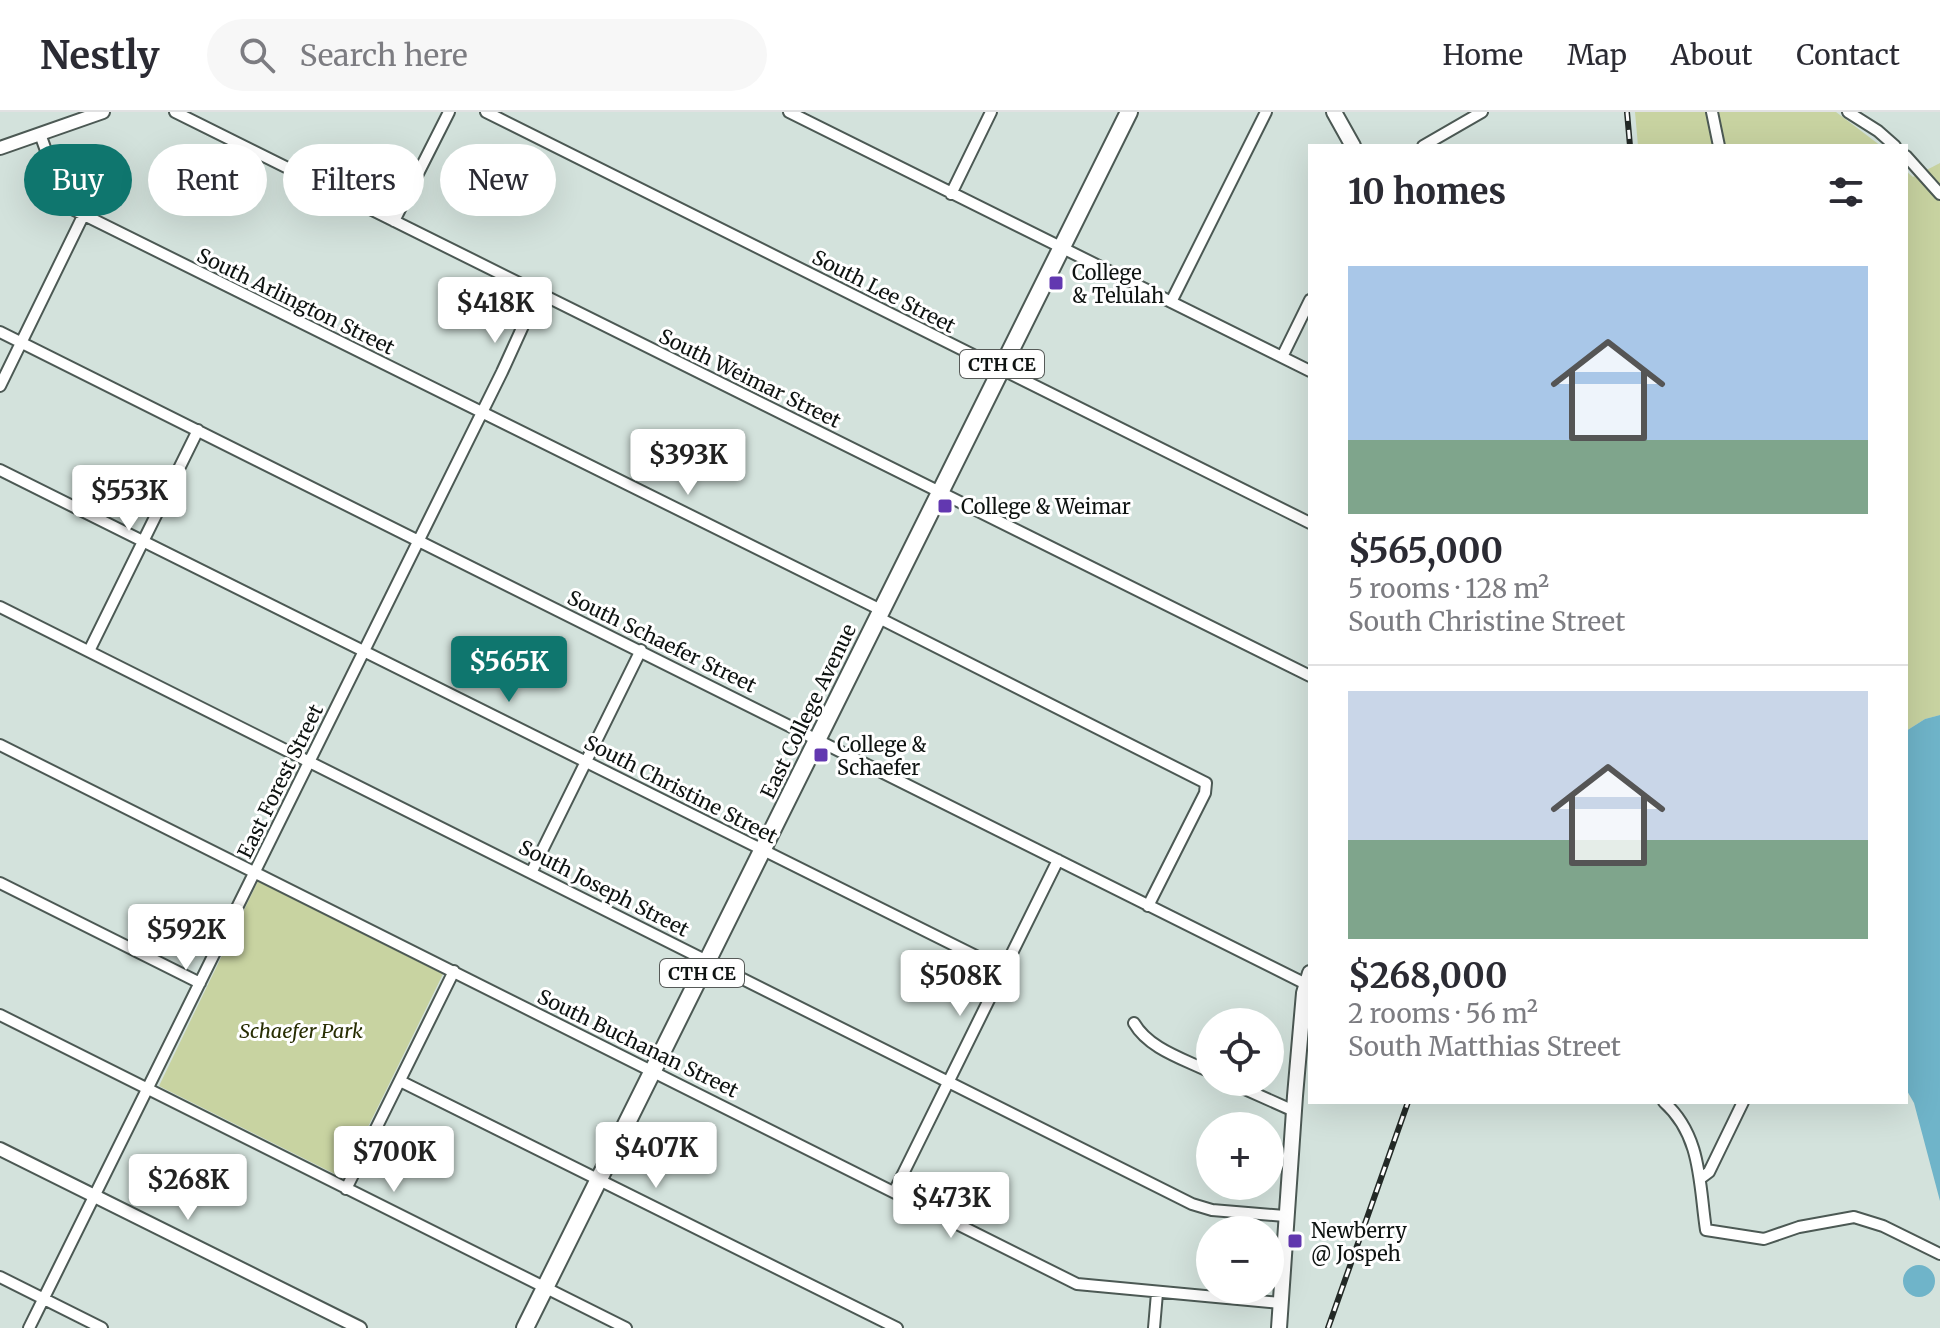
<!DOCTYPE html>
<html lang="en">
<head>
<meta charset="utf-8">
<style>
  :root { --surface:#fff; --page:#f7f7f7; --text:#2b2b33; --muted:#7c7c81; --line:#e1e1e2; --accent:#0f766e }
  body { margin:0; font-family:Merriweather,serif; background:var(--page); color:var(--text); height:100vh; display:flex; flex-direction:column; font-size:30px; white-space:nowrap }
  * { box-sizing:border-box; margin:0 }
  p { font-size:26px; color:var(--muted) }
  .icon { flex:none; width:44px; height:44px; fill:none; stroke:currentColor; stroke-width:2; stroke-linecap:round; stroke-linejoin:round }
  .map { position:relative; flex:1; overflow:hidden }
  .drawer { position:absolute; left:1308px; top:32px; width:600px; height:960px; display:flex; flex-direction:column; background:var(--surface); border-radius:0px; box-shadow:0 8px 32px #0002 }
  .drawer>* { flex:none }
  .guide { position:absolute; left:24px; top:32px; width:760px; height:72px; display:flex; gap:16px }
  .controls { position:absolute; left:1196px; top:896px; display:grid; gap:16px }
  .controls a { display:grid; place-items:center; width:88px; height:88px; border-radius:50%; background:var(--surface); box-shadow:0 8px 32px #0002; font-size:40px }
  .price { position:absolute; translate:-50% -68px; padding:0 18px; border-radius:8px; background:#fff; color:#222; font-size:26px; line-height:52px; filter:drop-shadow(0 2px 4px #0008) }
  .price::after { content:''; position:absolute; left:50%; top:48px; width:24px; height:18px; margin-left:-12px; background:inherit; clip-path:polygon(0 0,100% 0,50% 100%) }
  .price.current { background:var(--accent); color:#fff }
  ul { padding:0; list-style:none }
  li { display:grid; align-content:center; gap:16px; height:424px; padding:0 40px }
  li+li { border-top:2px solid var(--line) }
  li span { display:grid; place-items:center; height:248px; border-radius:0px; color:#555 }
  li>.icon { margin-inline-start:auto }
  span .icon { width:144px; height:144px; fill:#fffc; stroke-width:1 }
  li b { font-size:34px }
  h2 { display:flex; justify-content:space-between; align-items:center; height:96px; padding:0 40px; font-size:34px }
  .pill { padding:0 28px; border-radius:36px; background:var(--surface); box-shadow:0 8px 32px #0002; font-size:28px; line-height:72px }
  .pill.current { background:var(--accent); color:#fff }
  header { display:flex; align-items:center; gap:48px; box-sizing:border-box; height:112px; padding:0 40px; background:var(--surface); border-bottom:2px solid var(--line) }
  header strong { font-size:38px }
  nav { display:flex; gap:44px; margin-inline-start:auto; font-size:28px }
  .search { width:560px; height:72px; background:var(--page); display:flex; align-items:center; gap:20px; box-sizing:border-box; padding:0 28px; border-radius:44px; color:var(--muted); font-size:30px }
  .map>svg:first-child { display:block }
  .green { fill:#c8d3a1 }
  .water { fill:#6fb4c9 }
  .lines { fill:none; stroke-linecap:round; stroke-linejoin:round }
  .minor-casing { stroke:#4c5954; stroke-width:14 }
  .tertiary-casing { stroke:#4c5954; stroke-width:16 }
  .secondary-casing { stroke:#4c5954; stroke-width:18 }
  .primary-casing { stroke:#4c5954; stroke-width:20 }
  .minor { stroke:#fff; stroke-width:10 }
  .tertiary { stroke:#fff; stroke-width:12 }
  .secondary { stroke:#fff; stroke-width:14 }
  .primary { stroke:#fff; stroke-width:16 }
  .rail-casing { stroke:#232926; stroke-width:6 }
  .rail { stroke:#fff; stroke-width:3; stroke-dasharray:9; stroke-linecap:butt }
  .poi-dot { fill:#6238b0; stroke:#fff; stroke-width:3 }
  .labels { text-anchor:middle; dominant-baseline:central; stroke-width:6; stroke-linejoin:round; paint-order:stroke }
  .shield { fill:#fff; stroke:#565a58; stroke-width:2 }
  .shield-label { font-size:18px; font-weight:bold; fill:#0e1311 }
  .poi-label { font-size:20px; fill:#0e1311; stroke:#fff; text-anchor:start }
  .street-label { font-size:20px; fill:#0e1311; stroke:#fff }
  .park-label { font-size:20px; font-style:italic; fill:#282e03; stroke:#fff }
</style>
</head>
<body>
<header>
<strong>Nestly</strong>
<div class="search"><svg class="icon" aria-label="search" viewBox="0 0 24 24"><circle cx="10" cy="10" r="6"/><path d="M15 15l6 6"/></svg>Search here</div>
<nav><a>Home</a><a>Map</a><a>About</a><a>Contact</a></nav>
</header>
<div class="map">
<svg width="1940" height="1216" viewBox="0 0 1940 1216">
  <rect width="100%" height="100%" fill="#d3e2dc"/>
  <path class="green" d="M1635 0H1836L1881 34H1638Z
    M1940 51V603L1925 607 1906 619V59L1913 65Z
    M258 769 443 862 343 1066 159 974Z"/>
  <path class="water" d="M1940 603V1089L1914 991 1906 977V619L1925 607Z
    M1903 1169a16 16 0 1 1 32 0a16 16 0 1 1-32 0Z"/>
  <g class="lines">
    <g class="minor-casing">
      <path id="minor" d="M175 0 1310 564
        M486 0 1310 411
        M789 0 1310 259
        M1712 0 1719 34
        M1848 0 1878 19 1895 34
        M40 22 66 94 881 498
        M1423 34 1482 0
        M1906 44 1940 82
        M951 82 991 0
        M394 109 449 0
        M1171 190 1266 0
        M0 220 1306 872
        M1282 245 1310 188
        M0 274 83 104
        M0 358 1002 857
        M0 495 1192 1092 1212 1098 1285 1104
        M877 505 1206 671 1205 681 1148 794
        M89 539 198 318
        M0 633 1077 1172 1280 1191
        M532 759 641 538
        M0 771 200 871
        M0 903 626 1216
        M1134 911C1149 937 1184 947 1210 960
        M400 969 897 1216
        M1229 970 1294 999
        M1664 990C1702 1024 1699 1072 1706 1118L1764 1127 1799 1115 1854 1105 1883 1114 1940 1142
        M1701 1066 1709 1060 1743 990
        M346 1077 454 859
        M894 1080 1058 748
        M0 1165 102 1216
        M29 1216 502 260 538 181
        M1154 1216 1157 1181"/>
    </g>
    <g class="tertiary-casing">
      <path id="tertiary" d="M0 36 103 0
        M0 1037 360 1216"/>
    </g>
    <g class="secondary-casing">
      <path id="secondary" d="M1334 0 1353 34
        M1279 1216 1295 984 1304 881 1310 861"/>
    </g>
    <g class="primary-casing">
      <path id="primary" d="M525 1216 1129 0"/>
    </g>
    <use href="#minor" class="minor"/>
    <use href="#tertiary" class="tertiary"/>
    <use href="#secondary" class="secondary"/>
    <use href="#primary" class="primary"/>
    <g class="rail-casing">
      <path id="rail" d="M1627 0 1630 34
        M1328 1216 1408 990"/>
    </g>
    <use href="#rail" class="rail"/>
  </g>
  <g class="poi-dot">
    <rect x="1048" y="163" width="16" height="16" rx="4"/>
    <rect x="937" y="386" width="16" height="16" rx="4"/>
    <rect x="813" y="635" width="16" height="16" rx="4"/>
    <rect x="1287" y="1121" width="16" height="16" rx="4"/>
  </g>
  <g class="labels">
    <g class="shield">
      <rect x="960" y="238" width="84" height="28" rx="6"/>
      <rect x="660" y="847" width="84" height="28" rx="6"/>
    </g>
    <g class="shield-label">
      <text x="1002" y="252">CTH CE</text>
      <text x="702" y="861">CTH CE</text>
    </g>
    <g class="poi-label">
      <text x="1072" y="160">College<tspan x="1072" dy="23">&amp; Telulah</tspan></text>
      <text x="961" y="394">College &amp; Weimar</text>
      <text x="837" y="632">College &amp;<tspan x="837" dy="23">Schaefer</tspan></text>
      <text x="1311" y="1118">Newberry<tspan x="1311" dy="23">@ Jospeh</tspan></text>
    </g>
    <g class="street-label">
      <text transform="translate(884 179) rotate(27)">South Lee Street</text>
      <text transform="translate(296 189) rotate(26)">South Arlington Street</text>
      <text transform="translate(750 266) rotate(26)">South Weimar Street</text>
      <text transform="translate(662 529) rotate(26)">South Schaefer Street</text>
      <text transform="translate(808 599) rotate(-64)">East College Avenue</text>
      <text transform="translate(280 669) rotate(-64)">East Forest Street</text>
      <text transform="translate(681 677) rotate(27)">South Christine Street</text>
      <text transform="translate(604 776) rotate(27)">South Joseph Street</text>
      <text transform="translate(638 931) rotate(26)">South Buchanan Street</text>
    </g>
    <g class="park-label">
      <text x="301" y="918">Schaefer Park</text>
    </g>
  </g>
</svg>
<div class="controls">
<a><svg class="icon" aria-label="locate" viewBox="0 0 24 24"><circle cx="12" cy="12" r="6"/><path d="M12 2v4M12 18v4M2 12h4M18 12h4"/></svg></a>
<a>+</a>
<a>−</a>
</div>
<b class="price" style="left:495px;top:233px">$418K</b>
<b class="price" style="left:688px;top:385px">$393K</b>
<b class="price" style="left:129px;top:421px">$553K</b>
<b class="price current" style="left:509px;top:592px">$565K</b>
<b class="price" style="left:186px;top:860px">$592K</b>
<b class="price" style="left:960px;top:906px">$508K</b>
<b class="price" style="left:656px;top:1078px">$407K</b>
<b class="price" style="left:394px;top:1082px">$700K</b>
<b class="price" style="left:188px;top:1110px">$268K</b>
<b class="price" style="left:951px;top:1128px">$473K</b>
<div class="guide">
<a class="pill current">Buy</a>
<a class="pill">Rent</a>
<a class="pill">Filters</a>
<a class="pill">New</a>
</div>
<section class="drawer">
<h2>10 homes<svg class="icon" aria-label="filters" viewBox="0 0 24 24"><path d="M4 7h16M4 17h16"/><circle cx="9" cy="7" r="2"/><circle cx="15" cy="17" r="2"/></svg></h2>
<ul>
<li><span style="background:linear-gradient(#a9c7e8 70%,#7fa58c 0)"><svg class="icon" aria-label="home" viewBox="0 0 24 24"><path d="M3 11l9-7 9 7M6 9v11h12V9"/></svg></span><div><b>$565,000</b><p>5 rooms · 128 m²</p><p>South Christine Street</p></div></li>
<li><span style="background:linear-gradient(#c9d6e8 60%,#7fa58c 0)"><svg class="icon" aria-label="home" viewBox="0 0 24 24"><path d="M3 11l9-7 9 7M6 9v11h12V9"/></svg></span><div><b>$268,000</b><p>2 rooms · 56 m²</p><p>South Matthias Street</p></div></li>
</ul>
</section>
</div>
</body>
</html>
